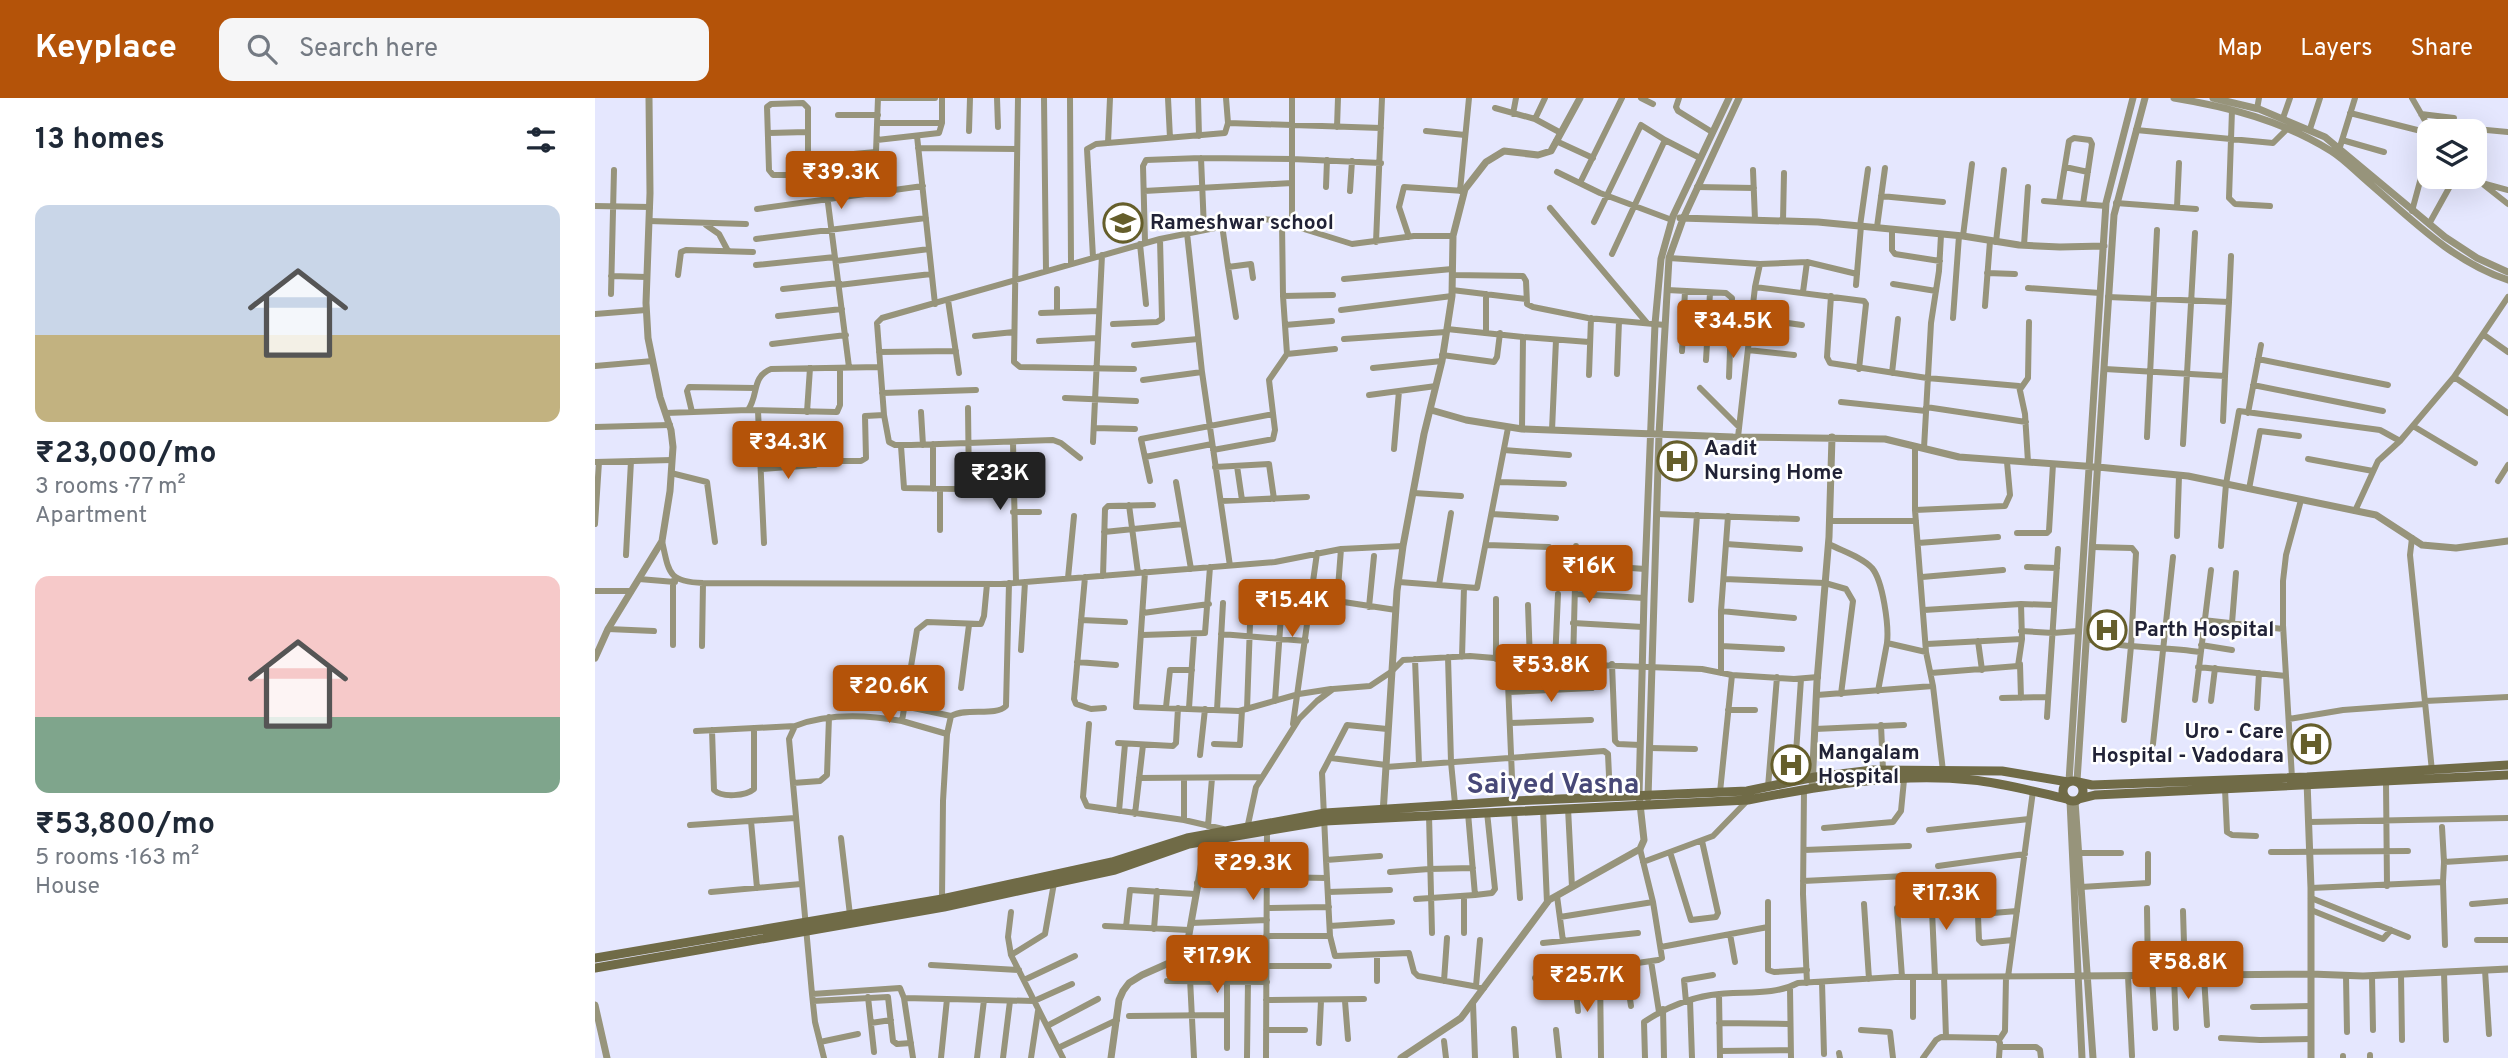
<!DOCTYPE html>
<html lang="en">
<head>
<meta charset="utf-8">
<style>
  :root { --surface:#fff; --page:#f6f6f7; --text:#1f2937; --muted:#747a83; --accent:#b45309 }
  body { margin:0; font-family:Overpass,sans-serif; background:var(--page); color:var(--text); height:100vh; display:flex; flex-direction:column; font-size:26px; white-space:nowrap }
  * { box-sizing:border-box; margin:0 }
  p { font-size:23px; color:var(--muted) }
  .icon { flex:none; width:38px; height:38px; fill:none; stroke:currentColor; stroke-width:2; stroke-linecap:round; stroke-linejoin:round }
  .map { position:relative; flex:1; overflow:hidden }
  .sheet { display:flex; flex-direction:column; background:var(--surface); width:595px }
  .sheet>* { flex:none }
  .tools { position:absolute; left:1822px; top:21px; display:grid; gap:14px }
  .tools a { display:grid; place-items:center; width:70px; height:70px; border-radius:14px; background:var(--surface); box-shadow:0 7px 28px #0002; font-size:35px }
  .price { position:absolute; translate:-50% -60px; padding:0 16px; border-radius:7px; background:var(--accent); color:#fff; font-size:23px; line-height:46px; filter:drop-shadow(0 2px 4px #0008) }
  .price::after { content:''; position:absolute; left:50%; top:42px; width:21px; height:16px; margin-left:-10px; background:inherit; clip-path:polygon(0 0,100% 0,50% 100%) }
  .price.on { background:#222; color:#fff }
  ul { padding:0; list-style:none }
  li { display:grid; align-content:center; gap:14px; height:371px; padding:0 35px }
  li span { display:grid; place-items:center; height:217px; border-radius:14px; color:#555 }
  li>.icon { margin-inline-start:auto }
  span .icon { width:126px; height:126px; fill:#fffc; stroke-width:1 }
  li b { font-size:30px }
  h2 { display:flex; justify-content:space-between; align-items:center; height:84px; padding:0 35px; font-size:30px }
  header { display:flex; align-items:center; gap:42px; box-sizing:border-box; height:98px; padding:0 35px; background:var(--accent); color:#fff }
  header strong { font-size:33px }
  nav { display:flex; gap:38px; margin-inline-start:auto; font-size:24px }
  .search { width:490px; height:63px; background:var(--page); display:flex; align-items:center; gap:18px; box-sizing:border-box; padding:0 24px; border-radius:14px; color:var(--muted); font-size:26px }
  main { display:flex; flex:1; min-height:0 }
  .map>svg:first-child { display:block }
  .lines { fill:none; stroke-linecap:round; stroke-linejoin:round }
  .minor { stroke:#97947b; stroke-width:6 }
  .tertiary { stroke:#97947b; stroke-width:7 }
  .secondary { stroke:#706b47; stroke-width:9 }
  .labels { text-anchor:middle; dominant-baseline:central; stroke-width:5; stroke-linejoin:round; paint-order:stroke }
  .poi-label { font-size:21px; font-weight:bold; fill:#212236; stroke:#fff; text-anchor:start }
  .district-label { font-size:28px; font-weight:bold; fill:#474877; stroke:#fff }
</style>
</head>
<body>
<header>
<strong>Keyplace</strong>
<div class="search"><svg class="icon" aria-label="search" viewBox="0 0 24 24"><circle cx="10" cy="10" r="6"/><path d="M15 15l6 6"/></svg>Search here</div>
<nav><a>Map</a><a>Layers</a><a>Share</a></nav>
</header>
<main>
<section class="sheet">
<h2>13 homes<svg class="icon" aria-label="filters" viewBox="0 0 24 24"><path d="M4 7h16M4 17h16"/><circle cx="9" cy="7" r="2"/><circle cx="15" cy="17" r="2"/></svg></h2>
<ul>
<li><span style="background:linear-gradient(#c9d6e8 60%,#c2b280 0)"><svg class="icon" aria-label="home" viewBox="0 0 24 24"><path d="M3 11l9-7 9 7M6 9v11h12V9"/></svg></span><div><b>₹23,000/mo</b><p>3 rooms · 77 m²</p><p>Apartment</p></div></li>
<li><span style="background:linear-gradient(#f6c9c9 65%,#7fa58c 0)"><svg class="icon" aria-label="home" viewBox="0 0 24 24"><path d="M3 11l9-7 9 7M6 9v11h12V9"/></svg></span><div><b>₹53,800/mo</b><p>5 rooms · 163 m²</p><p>House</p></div></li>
</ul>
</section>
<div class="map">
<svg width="1913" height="960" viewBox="0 0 1913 960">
  <rect width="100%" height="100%" fill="#e5e7fe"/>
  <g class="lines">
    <path class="minor" d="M283 0H340
      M402 0 403 29
      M423 0 419 264 425 269 539 271
      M449 0 451 173
      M475 0 476 165
      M573 0 575 40
      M603 0 604 38
      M697 0V128
      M1046 0 1058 6
      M1084 0 1081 9 1083 13 1117 34
      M1817 0 1836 33
      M208 5 213 10V73L208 77H178L174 72 172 9 176 6Z
      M900 10 940 21 950 0
      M1662 11 1664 0
      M1637 12 1634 100 1640 106 1675 108
      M1755 15 1834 35
      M918 16 921 0
      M1826 16 1859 20
      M243 17H283
      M1688 20 1695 0
      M940 21 966 35
      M283 25H347
      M633 25 786 30
      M742 29 743 0
      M1870 30 1913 34
      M1715 31 1725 0
      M1541 32 1678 45 1692 31
      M374 33 375 0
      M831 33 870 37
      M174 35 212 34
      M322 38 340 206
      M282 42 344 35 347 25V0
      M1070 42 1105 60
      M1747 42 1789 54
      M961 43 998 60
      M513 45 515 0
      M323 50 422 51
      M1744 52 1760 0
      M227 58 254 269
      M213 60 281 54 283 0
      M606 60 609 131
      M1470 69 1493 74
      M1158 72 1160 122
      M962 74 1005 95 1077 122
      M1865 79 1913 92
      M985 85 1027 0
      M1889 87 1913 106
      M731 89 732 62
      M1102 89 1159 90
      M549 93 697 85
      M755 93 757 63
      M865 93 874 0
      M1286 98 1348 104
      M1449 103 1511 108
      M1464 104 1474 43 1479 40 1495 42 1497 46 1488 106
      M1521 105 1601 111
      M0 108 55 109
      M1582 109 1584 65
      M955 110 1052 225
      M162 111 328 88
      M1817 113 1834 50
      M54 123 151 126
      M1188 123 1189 75
      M999 124 1046 27 1070 42 1017 156
      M687 125 688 198 738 197
      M1834 126 1859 81 1865 79
      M111 127 124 136 133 153
      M627 127 633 169 656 166 658 180
      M1265 128 1273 71
      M1282 129 1290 70
      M1297 131V152L1300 156 1345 163
      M592 135 607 274 635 468
      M1368 138 1377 66
      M814 139 804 109 809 89 869 93
      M161 141 331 120
      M550 144 548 68 551 62 606 60 697 61 786 65
      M781 144 787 0
      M1401 144 1409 72
      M545 146 551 206
      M1429 147 1433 89
      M498 159 492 51 501 46 630 35 633 25 631 0
      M1074 160 1165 166 1160 189 1269 203 1271 206 1264 271
      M241 163 334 151
      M1165 166 1212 164 1262 176
      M161 167 240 159
      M633 169 641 219
      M1392 175 1420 176
      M83 177 86 154 91 152 158 154
      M857 177 928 178 931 183 932 206 938 209 993 220 1070 227
      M16 178 52 179
      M749 181 857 171
      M1298 186 1341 193
      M244 187 336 176
      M1261 187 1266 128
      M1433 190 1505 195
      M188 191 244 185
      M857 192 931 201
      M1072 192 1131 195 1137 200 1134 279
      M1208 194 1212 164
      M16 196 19 72
      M688 198 692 256 740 251
      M1236 198 1232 259 1235 265 1332 280 1424 288 1430 316 1433 364
      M1513 199 1634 204 1636 158
      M353 202 364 275
      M1390 208 1395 143
      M746 212 857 198
      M462 214V191
      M446 215 504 213
      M0 216 51 212
      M183 218 247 211
      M1157 220 1207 227
      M1358 220 1364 138
      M518 226 562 224 567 221 565 141
      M690 227 737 223
      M852 231 928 239
      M891 234V196
      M1889 237 1913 254
      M380 238 419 234
      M749 241 851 234
      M444 243 502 240
      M177 246 251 237
      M539 247 603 241
      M1153 252 1199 257
      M1087 253 1090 193
      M284 254 361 253
      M847 257 899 264 902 259 905 235
      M1663 261 1793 287
      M1111 262 1115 195
      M0 268 58 263
      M778 270 847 263
      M1510 271 1630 278 1634 204
      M1297 275 1303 221
      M1022 276 1024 223
      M994 277 996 220
      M1859 279 1913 315
      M548 282 607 274
      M1658 287 1788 313
      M1105 290 1144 329
      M1426 290 1433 280 1434 224
      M287 295 381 292
      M774 297 841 288
      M470 300 541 303
      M1246 304 1331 313
      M1331 309 1431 324
      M373 310 374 392
      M153 312 242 314 245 307V270
      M163 313 169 445
      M97 314 92 293 94 289 160 290
      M212 314 215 270
      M326 314 328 347
      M71 315 153 312C164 297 156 279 176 271L285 269
      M1653 315 1666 247
      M1628 323 1630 278
      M1818 328 1880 365
      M0 329 75 327
      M499 330 540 331
      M927 331 928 239 994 244
      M957 332 961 242
      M1143 339 1160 189
      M1552 339 1562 132
      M164 341 223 340
      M418 344 421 484
      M498 344 507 157
      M338 346V391
      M1588 346 1600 135
      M306 348 309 390 418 392
      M1320 348V412L1331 554 1338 588 1348 673
      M1329 350 1336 225 1344 173 1346 137
      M799 351 804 293
      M618 352 678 341 680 332 674 282 692 256
      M909 352 974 357
      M550 359 617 346
      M485 360 466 345 458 342 316 347H300L294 344 289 317 282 225 287 220 565 141 665 121 680 122 757 146 819 138H858
      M1713 361 1778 373
      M243 363H266L271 360 270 318 289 317
      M0 364 77 362
      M642 368 647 402
      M620 369 674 366 679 401
      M166 371 220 367
      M76 375 112 384 120 444
      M555 383 546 341 678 316
      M1903 383 1913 367
      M581 384 596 471
      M903 384 969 386
      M345 391V432
      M1654 391 1665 333 1704 338
      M819 395 866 398
      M626 403 712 399
      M534 407 543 475
      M1320 412 1410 408 1415 397 1412 364
      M1760 413 1783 363 1805 343 1859 279 1913 199
      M418 414H444
      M897 416 961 420
      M1062 416 1202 421
      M1133 418 1126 513 1199 520
      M1234 423H1321
      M0 426 4 364
      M509 434 588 426
      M1422 435H1452L1454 433 1458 366
      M1582 438 1584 378
      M1817 440 1815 457 1837 673
      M67 443C74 475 73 484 108 485L406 486 680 464 746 451 808 448
      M1323 445 1403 439
      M1131 446 1205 451
      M1234 446C1247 453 1267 459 1277 470 1288 483 1294 528 1292 545
      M891 447 954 449
      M1626 448 1631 386 1644 313 1785 332 1805 343
      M1498 449 1537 450 1541 455 1536 548 1529 622
      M746 451 742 503 801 512
      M31 457 36 363
      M981 466 1050 471
      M1432 469 1462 470
      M550 474 541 609 644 613 704 596 736 591
      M508 478 510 411 513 408 558 407
      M490 479 479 601 481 606 496 611 509 610
      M1327 479 1408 472
      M473 480 479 418
      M44 481 80 484
      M1129 481 1230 485 1251 491 1258 503 1246 596
      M804 484 882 490 913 330
      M844 487 856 415
      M0 493H36
      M981 496 1049 500
      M1096 502 1102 417
      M933 507 935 564
      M774 509 779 458
      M1329 512 1426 506 1458 507
      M548 515 614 506
      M486 522 530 524
      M1608 522 1688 531
      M978 525 1048 529
      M1637 525 1641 475
      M13 531 59 533
      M1426 533 1458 535 1483 533
      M626 536 711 543
      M547 537 610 535 615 469
      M1492 541C1529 551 1568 548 1605 554
      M1383 543 1387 572
      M1332 546 1427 541
      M78 547V483
      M1606 547 1637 552
      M107 548 108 485
      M1126 548 1187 551
      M426 552 430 484
      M853 559 856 664 860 706
      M867 559 869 489
      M820 561 824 666
      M901 561V501
      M912 562 918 703
      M482 564 521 567
      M960 564 963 496
      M978 566 981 448
      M1017 566 1020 643 1023 646 1045 647
      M1425 566 1426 600
      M1603 569 1691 578
      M1126 575V513
      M1336 575 1423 568 1427 541 1426 506
      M366 590 374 527
      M1283 593 1292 545 1331 554
      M914 594 997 590
      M1222 597 1338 588
      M1407 600 1453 599
      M1600 602 1616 472
      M680 603 687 503
      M1616 603 1620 570
      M1830 603 1913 599
      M309 608 356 618
      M571 609 575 572H597
      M594 610 599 537
      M1662 610 1664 575
      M652 611 656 498
      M622 612 628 505
      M1133 612H1160
      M1452 619 1463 451
      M1694 621 1748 612 1830 606
      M915 625 996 622
      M494 626 488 699 492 708 589 722 628 731
      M698 626 722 455
      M1286 627 1288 672
      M1220 631 1309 627
      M117 632 119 692C127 700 151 698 159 691V630
      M101 633 200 628
      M352 636 356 618C372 609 400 619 411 608L414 485
      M523 645 578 648 581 645 583 610
      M619 646 645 647 647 612
      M1558 646 1578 459
      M1055 650 1100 651
      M1201 655 1206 581
      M605 657 610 611
      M736 660 791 667
      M791 669 1009 653 1013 656 1015 699
      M544 680 666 679
      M1697 680 1688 527V483L1691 457 1706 402
      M1791 684 1792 788
      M198 685 225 683 232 677 234 619
      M1173 689 1182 579
      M1209 691 1208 796 1212 885
      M1630 691 1632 734 1637 737 1661 738
      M1125 694 1137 577
      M973 710 977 789
      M948 711 952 805
      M524 713 530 646
      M919 713 925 800
      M540 716 548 647
      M834 717 837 835
      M589 722V680
      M156 723 162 790
      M1714 724 1913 720
      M95 727 200 720
      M613 728 617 680
      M1847 729 1849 764
      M1229 730 1298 724 1306 713 1309 682
      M652 731 661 689 704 621 722 603 738 591 775 588 796 574 808 562 875 558 972 566 1107 571 1137 577 1199 581 1223 579
      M1334 732 1434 721
      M246 740 255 817
      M1209 752 1314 748
      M1075 754 1096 822 1121 819 1123 815 1107 743
      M1676 754 1813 753
      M1484 755H1526
      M785 758 731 762 727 675 752 627 792 631
      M731 762 735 838 740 858 814 855 819 874 823 878 889 890
      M1048 764 1118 738 1153 702
      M1343 768 1430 756
      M795 774 834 771 878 770
      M672 779 732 780
      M1208 783 1311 778
      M1848 784 1850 847
      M602 785H672
      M1486 789 1553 785V756
      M1716 790 1848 784 1849 764 1913 760
      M1336 791 1340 879
      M116 794 206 786
      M733 794 795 792
      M880 797 897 795 900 791 892 714
      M869 798V835
      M962 798 968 843
      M1716 800 1813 839
      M347 801 348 703 352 636 307 623 322 532 332 524 386 526 389 518 392 486
      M821 801 880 797 873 715
      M1173 804V872L1179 874 1212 872
      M1269 806 1274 881
      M1877 806 1913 803
      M672 810 734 809
      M1302 810 1307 879
      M1552 810 1553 878
      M1716 812 1788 841 1796 832
      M1588 813 1590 878
      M416 814 413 839 416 857 468 960
      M965 819 1058 804
      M596 825 672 822
      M510 828 594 832
      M735 828 797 824
      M531 829 535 792 600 796
      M559 831 562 793
      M1135 836 1140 864
      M671 838H735
      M1418 842 1387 845 1384 842 1383 818 1386 816 1422 813
      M1882 842H1913
      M948 845 1043 835
      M1066 849 1173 829
      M416 857 450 836 459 785
      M782 857V883
      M592 861H671
      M594 861 599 960
      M1056 863 1064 914
      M336 867 424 872
      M1030 867 1036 908
      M671 868H734
      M1005 871 1006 960
      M1890 872 1894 936
      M979 874 983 913
      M1849 874 1851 942
      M1806 876 1807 942
      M1533 878 1537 958
      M1557 878 1560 930
      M1579 878 1581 930
      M1609 878 1612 927
      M1751 878 1752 934
      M1777 878 1778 932
      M1318 879V919
      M1349 879 1351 939
      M1413 879 1438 693
      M940 880 1063 862 1067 860 1058 804 1045 751
      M429 882 480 858
      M572 883 672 884
      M849 883 852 840
      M1227 884 1229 956
      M881 888 885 842
      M1195 890 1196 960
      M217 896 305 890 309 900 318 960
      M1124 896 1125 960
      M273 899 279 954
      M309 900 352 901
      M671 902 769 901
      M1095 902 1097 960
      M218 903 293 899 298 943 302 946 316 945
      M750 903 753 941
      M1091 904 1089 882 1118 877
      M878 905 880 960
      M1658 909 1716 908
      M1068 911 1069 960
      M534 918 632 917
      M276 925 296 922
      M1124 925 1194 926
      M452 928 503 901
      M919 931 921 960
      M671 932H710
      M961 932 964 960
      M1266 932 1295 934 1298 960
      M1626 940 1665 942 1716 941
      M1404 942 1410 933 1411 879
      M849 943 851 960
      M225 944 263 936
      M724 945 726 903
      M1405 949H1441L1445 952 1446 960
      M463 950 522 922
      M632 950V883
      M1125 953 1195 952
      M1244 955 1245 960
      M1775 957V960
      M1748 958V960
      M652 959 653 883
      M229 960 220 924 217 896 194 641 200 628C233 615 273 617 307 623
      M346 960 352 901 439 903 477 886
      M382 960 389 902
      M408 960 415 903
      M436 960 443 913
      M671 960 672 730
      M1050 960 1049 924C1070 910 1091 901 1116 897 1145 892 1176 899 1203 885L1300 879 1481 878
      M1328 960 1341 942 1346 939 1402 940 1405 945 1404 960"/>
    <path class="tertiary" d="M1579 0C1634 9 1688 23 1736 53 1749 61 1761 74 1773 84 1816 121 1858 164 1913 182
      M1618 0 1664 11 1730 39 1850 139 1882 160 1913 174
      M1085 120 1223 124 1368 138 1424 147 1465 149 1509 148
      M836 312 871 322 927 331 1138 339 1290 341 1364 359 1503 369 1593 378 1781 417 1827 447 1861 450 1913 443
      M0 560 13 531 67 443 75 393 78 349 76 332 65 299 53 240 51 205 55 95 54 0
      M1474 683 1511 105 1538 0
      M1482 683 1519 117 1550 0
      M1712 683 1716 790V960
      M1217 690 1222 583 1234 439 1237 339
      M1053 700 1064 336 1074 160 1088 121 1144 0
      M1475 703 1487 960
      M1480 703 1498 960
      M788 716 802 493 808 448 829 336 847 263 857 198 858 138 870 91 891 64 909 53 943 57 956 53 985 0
      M1481 878 1716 876 1768 878 1913 871
      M0 907 12 960
      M516 960 524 902 528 893 534 885 547 877 583 861 593 842 611 741
      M806 960 866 920 954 802 1045 751 1049 742 1044 697 1049 500 1060 226 1066 161 1078 118 1134 0"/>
    <path class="secondary" d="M1468 693a10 10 0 1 1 20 0a10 10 0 1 1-20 0Z
      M1483 684 1497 687 1712 679 1913 667
      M1484 701 1500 697 1913 677
      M0 860 347 801 517 764 592 740 730 715 918 703 1152 693 1220 679 1278 672 1407 673 1473 684
      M0 870 349 809 520 772 594 746 730 723 1153 702C1226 688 1302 674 1377 682 1409 685 1440 694 1472 701"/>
  </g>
  <defs>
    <g id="school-ring" transform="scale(2.0125)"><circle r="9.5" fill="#fff" stroke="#655e2b" stroke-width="1.5"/><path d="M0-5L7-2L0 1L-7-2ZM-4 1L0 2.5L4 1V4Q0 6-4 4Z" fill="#655e2b"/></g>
    <g id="hospital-ring" transform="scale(2.0125)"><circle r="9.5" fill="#fff" stroke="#655e2b" stroke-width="1.5"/><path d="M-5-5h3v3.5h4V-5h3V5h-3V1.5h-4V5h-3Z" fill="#655e2b"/></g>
  </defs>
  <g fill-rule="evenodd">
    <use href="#school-ring" x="528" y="125"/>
    <use href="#hospital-ring" x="1082" y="363"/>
    <use href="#hospital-ring" x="1512" y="532"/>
    <use href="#hospital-ring" x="1716" y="646"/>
    <use href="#hospital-ring" x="1196" y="667"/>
  </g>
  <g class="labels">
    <g class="poi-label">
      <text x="555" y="125">Rameshwar school</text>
      <text x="1109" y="351">Aadit<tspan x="1109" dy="24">Nursing Home</tspan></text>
      <text x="1539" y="532">Parth Hospital</text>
      <text x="1689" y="634" text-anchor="end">Uro - Care<tspan x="1689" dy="24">Hospital - Vadodara</tspan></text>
      <text x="1223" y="655">Mangalam<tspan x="1223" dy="24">Hospital</tspan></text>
    </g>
    <g class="district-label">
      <text x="958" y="688">Saiyed Vasna</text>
    </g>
  </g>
</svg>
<div class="tools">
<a><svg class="icon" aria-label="layers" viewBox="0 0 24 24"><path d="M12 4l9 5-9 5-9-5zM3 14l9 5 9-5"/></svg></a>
</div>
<b class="price" style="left:246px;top:113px">₹39.3K</b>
<b class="price" style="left:1138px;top:262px">₹34.5K</b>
<b class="price" style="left:193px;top:383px">₹34.3K</b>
<b class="price on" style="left:405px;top:414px">₹23K</b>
<b class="price" style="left:994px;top:507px">₹16K</b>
<b class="price" style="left:697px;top:541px">₹15.4K</b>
<b class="price" style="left:956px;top:606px">₹53.8K</b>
<b class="price" style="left:294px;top:627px">₹20.6K</b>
<b class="price" style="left:658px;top:804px">₹29.3K</b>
<b class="price" style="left:1351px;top:834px">₹17.3K</b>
<b class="price" style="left:622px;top:897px">₹17.9K</b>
<b class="price" style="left:1593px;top:903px">₹58.8K</b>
<b class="price" style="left:992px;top:916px">₹25.7K</b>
</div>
</main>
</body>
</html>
